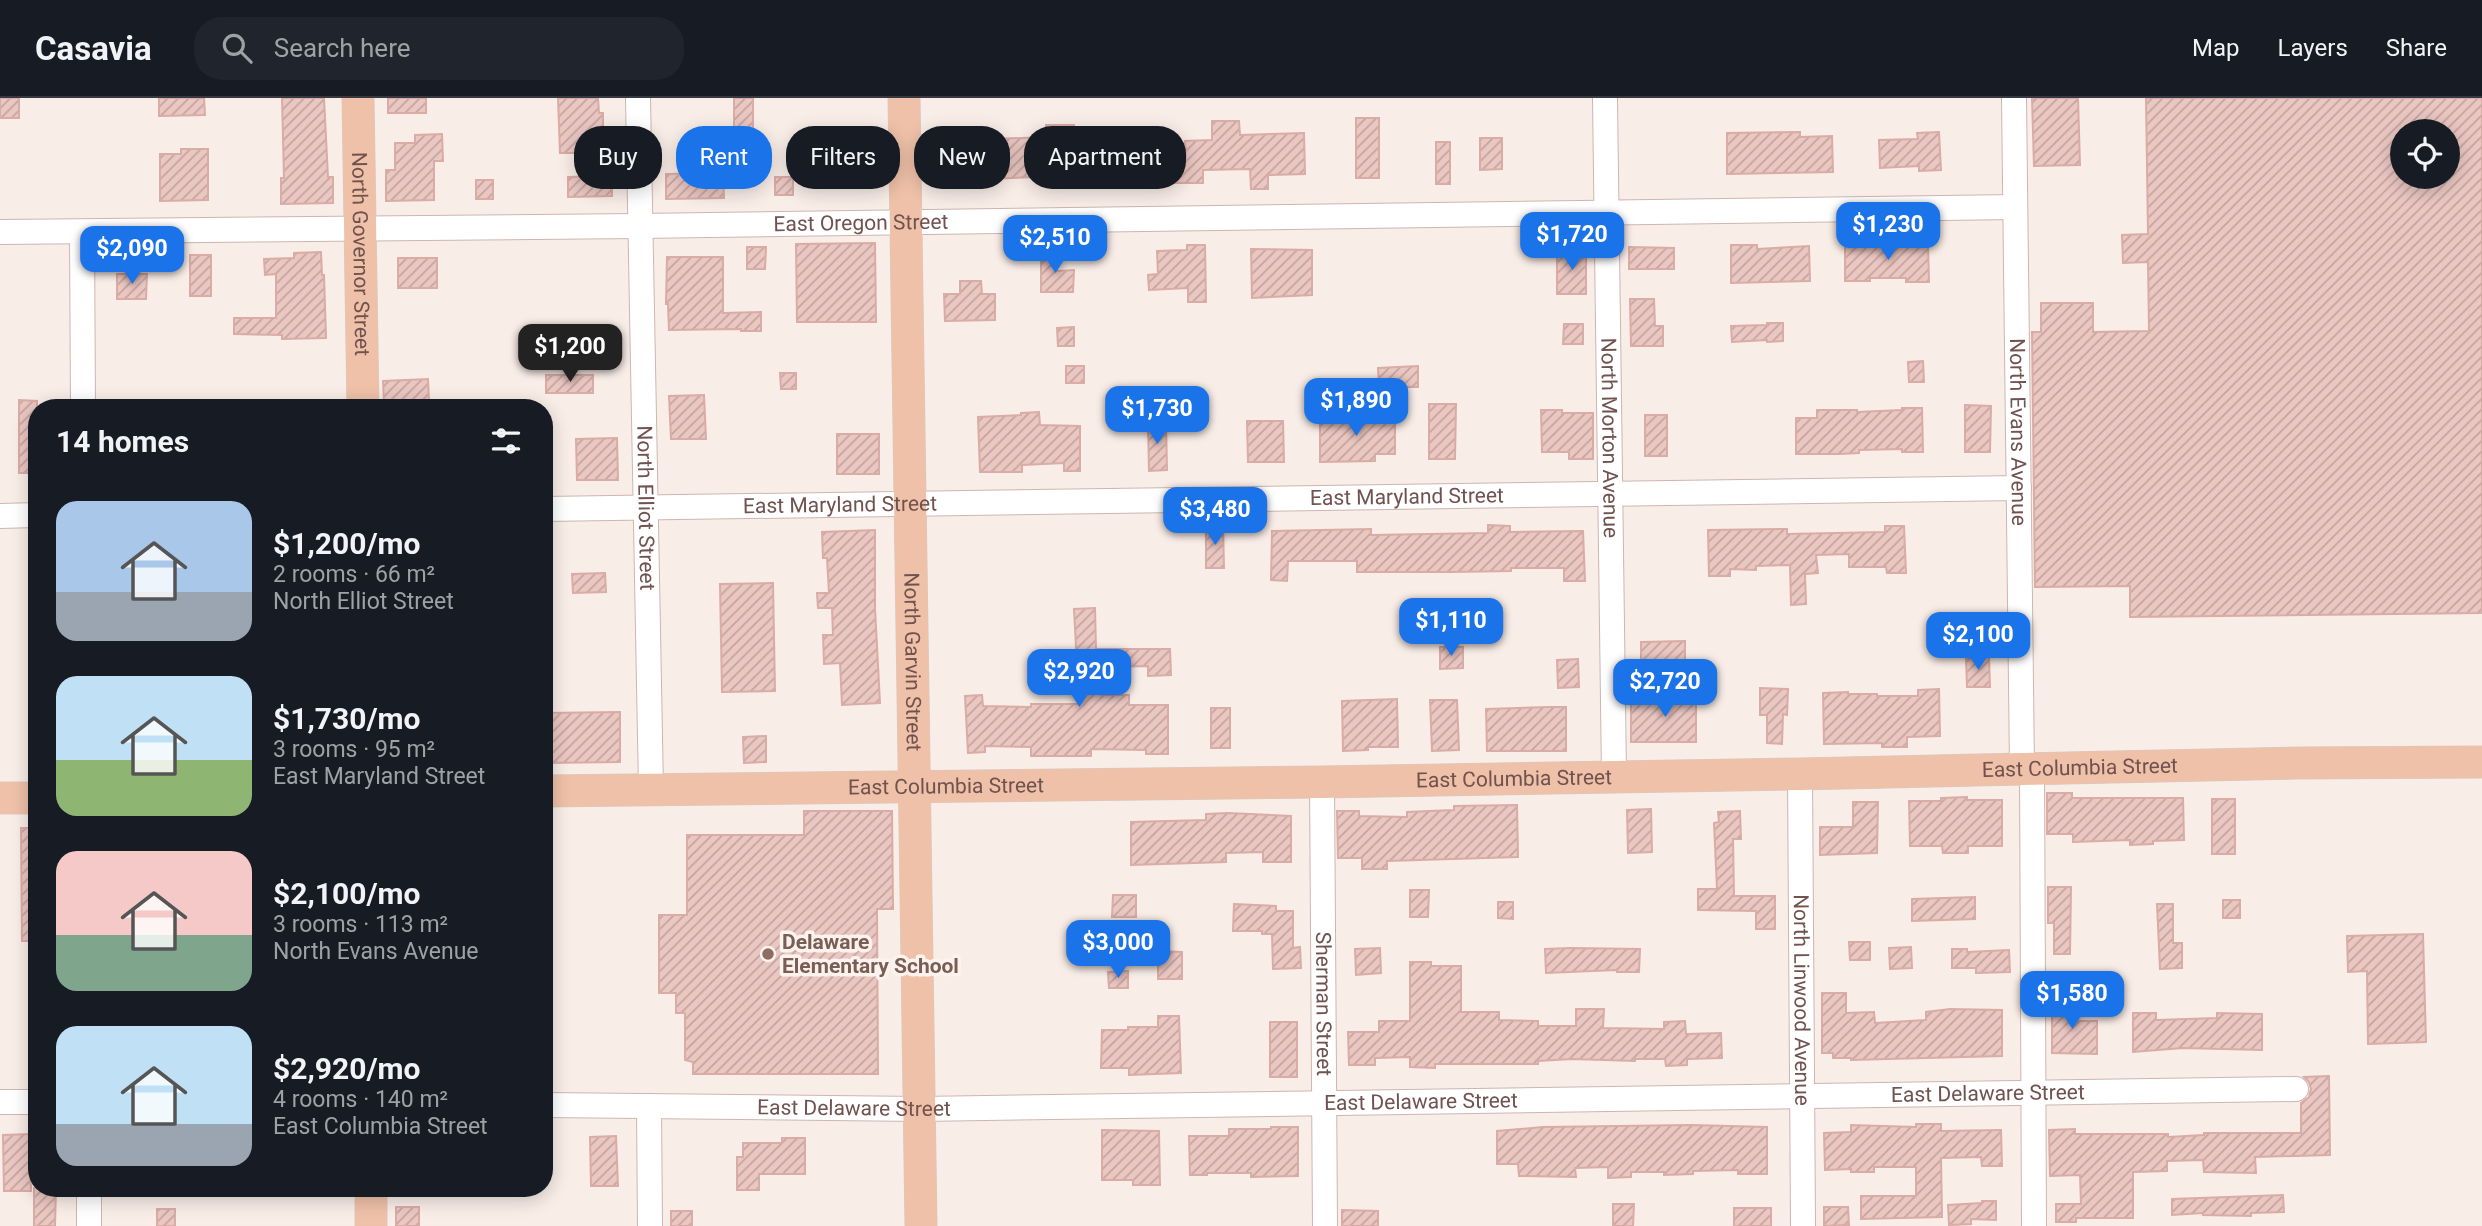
<!DOCTYPE html>
<html lang="en">
<head>
<meta charset="utf-8">
<style>
  :root { --surface:#171b24; --page:#20242c; --text:#f1f3f6; --muted:#9ea1a6; --line:#363941; --accent:#1a73e8 }
  body { margin:0; font-family:Roboto,sans-serif; background:var(--page); color:var(--text); height:100vh; display:flex; flex-direction:column; font-size:26px; white-space:nowrap }
  * { box-sizing:border-box; margin:0 }
  p { font-size:23px; color:var(--muted) }
  .icon { flex:none; width:38px; height:38px; fill:none; stroke:currentColor; stroke-width:2; stroke-linecap:round; stroke-linejoin:round }
  .map { position:relative; flex:1; overflow:hidden }
  .drawer { position:absolute; left:28px; top:301px; width:525px; height:798px; display:flex; flex-direction:column; background:var(--surface); border-radius:28px; box-shadow:0 4px 18px #0003 }
  .drawer>* { flex:none }
  .top-card { position:absolute; left:574px; top:28px; width:665px; height:63px; display:flex; gap:14px }
  .tools { position:absolute; left:2390px; top:21px; display:grid; gap:14px }
  .tools a { display:grid; place-items:center; width:70px; height:70px; border-radius:50%; background:var(--surface); box-shadow:0 4px 18px #0003; font-size:35px }
  .price { position:absolute; translate:-50% -60px; padding:0 16px; border-radius:14px; background:var(--accent); color:#fff; font-size:23px; line-height:46px; filter:drop-shadow(0 2px 4px #0008) }
  .price::after { content:''; position:absolute; left:50%; top:42px; width:21px; height:16px; margin-left:-10px; background:inherit; clip-path:polygon(0 0,100% 0,50% 100%) }
  .price.on { background:#222; color:#fff }
  ul { padding:0; list-style:none }
  li { display:flex; align-items:center; gap:21px; height:175px; padding:0 28px }
  li span { display:grid; place-items:center; flex:none; width:196px; height:140px; border-radius:21px; color:#555 }
  li>.icon { margin-inline-start:auto }
  span .icon { width:84px; height:84px; fill:#fffc; stroke-width:1 }
  li b { font-size:30px }
  h2 { display:flex; justify-content:space-between; align-items:center; height:84px; padding:0 28px; font-size:30px }
  .tag { padding:0 24px; border-radius:28px; background:var(--surface); box-shadow:0 4px 18px #0003; font-size:24px; line-height:63px }
  .tag.on { background:var(--accent); color:#fff }
  header { display:flex; align-items:center; gap:42px; box-sizing:border-box; height:98px; padding:0 35px; background:var(--surface); border-bottom:2px solid var(--line) }
  header strong { font-size:33px }
  nav { display:flex; gap:38px; margin-inline-start:auto; font-size:24px }
  .search { width:490px; height:63px; background:var(--page); display:flex; align-items:center; gap:18px; box-sizing:border-box; padding:0 24px; border-radius:28px; color:var(--muted); font-size:26px }
  .map>svg:first-child { display:block }
  .building { fill:url(#building-hatch); stroke:#dbaba5; stroke-width:2; fill-rule:evenodd }
  .lines { fill:none; stroke-linecap:round; stroke-linejoin:round }
  .minor-casing { stroke:#ccb6b2; stroke-width:26 }
  .major-casing { stroke:#d4cbca; stroke-width:33 }
  .minor { stroke:#fff; stroke-width:24 }
  .major { stroke:#efc1a8; stroke-width:32 }
  .education-dot { fill:#8d6e63; stroke:#fdf2ed; stroke-width:2.5 }
  .labels { text-anchor:middle; dominant-baseline:central; stroke-width:7; stroke-linejoin:round; paint-order:stroke }
  .street-label { font-size:21px; fill:#70524f; stroke:#fdf2ed }
  .education-label { font-size:21px; font-weight:bold; fill:#785e54; stroke:#fdf2ed; text-anchor:start }
</style>
</head>
<body>
<header>
<strong>Casavia</strong>
<div class="search"><svg class="icon" aria-label="search" viewBox="0 0 24 24"><circle cx="10" cy="10" r="6"/><path d="M15 15l6 6"/></svg>Search here</div>
<nav><a>Map</a><a>Layers</a><a>Share</a></nav>
</header>
<div class="map">
<svg width="2482" height="1128" viewBox="0 0 2482 1128">
  <defs>
    <pattern id="building-hatch" width="6" height="6" patternUnits="userSpaceOnUse" patternTransform="scale(1.75)"><rect width="6" height="6" fill="#ebc7c2"/><path d="M-1 1l2-2M0 6l6-6M5 7l2-2" fill="none" stroke="#c3a4a0"/></pattern>
  </defs>
  <rect width="100%" height="100%" fill="#f9ede7"/>
  <path class="building" d="M0 0H19V20H0Z
    M159 0H204L205 17 159 18Z
    M282 0H324L328 79H333V105L281 106V80H284Z
    M388 0H426V15H388Z
    M558 0H598L599 15H603V50L578 49V55H560Z
    M734 0H753V53H734Z
    M2032 0H2078L2080 67 2034 68Z
    M2146 0H2482V515L2130 519V488L2035 489 2032 234H2041V205H2093V234L2149 233 2148 164 2123 165 2122 137 2148 136ZM2403 33H2448V79H2403Z
    M1356 20H1379V80H1356Z
    M1212 23H1239L1240 37 1304 35 1305 76 1268 77V91H1251L1250 71 1203 72V85H1150V64H1186L1185 43 1212 42Z
    M1046 27H1074V41L1104 40 1105 82H1088V77H1035V79L968 82 967 42 1046 39Z
    M1800 34V39L1832 38 1833 74 1727 76V35Z
    M1939 34 1941 72 1919 73V68L1880 70 1879 42 1918 41 1917 35Z
    M442 36 443 63H434V102L386 103V72H395V45H415V37Z
    M813 38H871V74L828 73 829 52 813 53Z
    M1480 40H1502V71L1480 72Z
    M1436 44H1450V86H1436Z
    M181 51H208V102L160 103V56H181Z
    M723 75 724 100 666 101V76Z
    M612 78V98L568 99V79Z
    M775 79H793V97H775Z
    M476 82H493V101H476Z
    M875 145 876 224H797L796 146Z
    M1928 145 1929 184H1906V180H1870V183H1845V148Z
    M1187 147H1205L1206 204H1188V190L1149 192 1148 177 1158 176 1157 153 1187 152Z
    M1731 147H1757V151L1809 148 1810 183 1731 185Z
    M747 149H766L765 171H747Z
    M1629 149 1674 150V171H1629Z
    M1251 151 1312 152V197L1252 200Z
    M1041 152H1057V173L1074 172 1073 194H1041Z
    M1557 152H1586V196H1557Z
    M321 154 322 177H324L326 240 282 241V237L234 236V220H276V176L265 177 264 161 294 160V155Z
    M190 157H211V198H190Z
    M667 159H723V215L761 214V233H741V231L669 232 668 206H666Z
    M398 160H437V190H398Z
    M117 176H147L146 201H117Z
    M960 183H981L982 196H995V222L945 223 944 196H960Z
    M1630 201H1654L1655 228H1663V248H1631Z
    M1767 225H1783V243L1767 244V242L1732 244 1731 228 1767 227Z
    M1564 226H1583V246H1563Z
    M1074 229V248H1058L1057 230Z
    M1923 263 1924 284H1909L1908 264Z
    M1066 268H1084V285H1066Z
    M1418 268V289H1398V286L1379 287 1378 270Z
    M780 275H796V291H781Z
    M546 277H593V295H546Z
    M428 281 429 304 384 307 383 283Z
    M704 297 706 341H671L669 298Z
    M19 302 37 303V375H19Z
    M1429 306H1456L1455 361H1429Z
    M1965 307 1991 308 1990 354H1965Z
    M1902 310H1922L1923 354H1902V351L1859 352V355L1839 356H1796V320H1817V312H1857V314L1902 312Z
    M1541 312H1562V315H1593V361H1569V354H1542Z
    M1039 314 1040 327 1080 328V373H1064V365L1022 367V374H980L978 319 1021 317V315Z
    M1645 317H1667V358H1645Z
    M1375 318H1395V356H1375V363L1320 364V319Z
    M1247 323H1283L1284 364H1248Z
    M1148 324H1166L1167 372 1149 373Z
    M837 336H879V376H837Z
    M617 340 618 382H577L576 341Z
    M1488 427 1510 428V434L1583 433 1585 483H1564V470H1511V473L1451 474H1357V463H1288L1287 483 1271 482 1272 433 1371 431V437L1488 435Z
    M1206 428H1223L1224 470H1206Z
    M1885 428H1904L1906 475H1887L1886 469H1849V456L1816 457 1818 475 1805 476 1806 506 1791 507 1790 467 1756 468V472L1730 471V478H1709L1708 432 1787 431V436L1885 434Z
    M875 432V510L880 605 842 607 840 565 824 566 823 537H833L832 510H818L817 495H829L827 460H823L822 434Z
    M605 475 606 494 573 495 572 476Z
    M773 485 775 593 722 594 720 486Z
    M1095 510 1096 551H1170L1171 577 1148 578V568L1100 569 1101 597H1129V607H1168V656H1146V652L1091 651V658H1031V649L985 648V654L968 655 965 598 982 597 983 608 1031 609V606H1079L1074 511Z
    M1685 543V562H1641V544Z
    M1440 549H1463V570L1440 571Z
    M1989 559 1990 589H1967L1966 560Z
    M1578 561 1579 589 1558 590 1557 562Z
    M1760 590 1788 591 1787 617 1783 616 1782 646 1767 645V617H1760Z
    M1939 591 1940 638 1907 639V649H1882V645L1824 646 1823 595 1848 594V596H1877V598H1918V592Z
    M1673 593H1696V644H1631V601L1673 602Z
    M1397 601 1398 649H1368V652L1343 653 1342 603Z
    M1430 602H1457L1459 652 1432 653Z
    M1549 609H1566V653H1487L1486 611Z
    M1211 610H1230V650H1211Z
    M620 614V664L544 665V615Z
    M766 638V664L744 665 743 639Z
    M2047 695H2072V700H2183L2184 742 2153 743V746L2130 747V742L2073 744V736H2047Z
    M1967 699V702H2002V748H1968V755H1943L1942 748H1910L1909 703H1941V700Z
    M2212 701H2235V756H2212Z
    M1853 704H1878L1877 755 1820 757V729H1853Z
    M1517 707 1518 759 1387 763V771H1362V760H1338L1337 713H1359V718L1407 719V714L1454 712V708Z
    M1651 711 1652 754 1628 755 1627 712Z
    M804 713H892L893 811H877L878 976H693V964L685 962V915H676V895H659V817H687V737H804Z
    M1740 713 1741 741H1733L1734 798H1775V831H1756V813L1698 812V791H1717L1714 725 1719 724 1718 714Z
    M1228 715 1291 718V764H1263V754L1226 755V764L1131 767V724L1206 722V716Z
    M21 730H37V843H22Z
    M2048 789H2071L2070 856H2054V825H2048Z
    M1410 792H1429L1428 819H1410Z
    M1113 797H1136V819H1112Z
    M1975 799V821L1912 823V801Z
    M2223 802H2240V820H2223Z
    M1498 804H1513V821L1498 820Z
    M1234 806 1276 808V813H1293V850L1300 849 1301 870 1273 871 1272 836H1262V833H1233Z
    M2157 806H2173V845H2182V870L2160 871Z
    M2423 836 2426 944 2368 946 2367 873 2348 874 2347 838Z
    M1849 844H1870V862H1850Z
    M1911 849 1912 870 1890 871 1889 850Z
    M1380 850 1381 875 1356 877 1355 851Z
    M1571 850 1640 851 1639 874H1617V872L1546 875 1545 851Z
    M1952 851H1967V854L2009 852 2010 874 1976 875V870H1952Z
    M1158 853 1182 854V881H1158Z
    M1410 864H1431V868H1461V914H1499V922L1538 923V928H1576V911H1604L1603 930 1664 931V924L1685 923 1686 936 1721 935 1722 960 1687 961V967L1666 968 1665 961H1635V963L1572 961 1538 963V966H1435V970L1410 969V959L1375 960V967H1349L1348 934H1379V923H1410Z
    M1128 873V890H1109L1108 874Z
    M1822 895H1846V915L1874 914 1875 925 1926 922V914L1950 911 2002 912V958L1851 962V960H1833V955H1822Z
    M2052 903H2073V923H2097V956L2052 955Z
    M2133 915H2156V922L2217 920V915L2262 916V952L2183 950 2133 954Z
    M1158 918H1179L1181 975 1129 977V970H1101L1102 932H1128V929H1158Z
    M1270 924H1297V979H1270Z
    M2329 978 2330 1057 2255 1059 2256 1075 2204 1074 2203 1062 2167 1063V1073L2133 1074V1120H2076V1124H2056V1106H2081L2080 1077 2050 1078 2049 1032 2075 1031V1036H2168V1039L2204 1037V1035H2301V1005L2309 999 2311 991 2309 984 2304 979Z
    M1916 1026H1941V1033L2001 1032 2002 1068H1982L1981 1059 1941 1060 1942 1119 1861 1121V1098H1916V1069H1874V1074H1851V1071L1825 1072 1824 1035 1851 1034V1027L1916 1029Z
    M1691 1027 1767 1029V1076H1738V1072L1693 1073V1076L1664 1077V1074H1631V1079L1608 1080V1069L1575 1070 1576 1079 1519 1078 1518 1066H1497V1033L1543 1029Z
    M1271 1029H1298V1078L1251 1079V1075H1207V1077H1190L1189 1038H1229V1031H1271Z
    M1102 1032 1159 1033 1160 1087H1133V1082H1102Z
    M30 1036 31 1093H4L3 1037Z
    M616 1038 618 1088H591L590 1039Z
    M782 1040H805V1076H759V1092H737V1059H743V1045H782Z
    M34 1090H56L55 1128H34Z
    M2283 1097 2284 1114 2251 1115V1118L2203 1117V1115L2172 1117V1101Z
    M1982 1103H1996V1122L1971 1121V1126L1949 1127 1948 1107 1982 1105Z
    M1613 1106H1634L1633 1128H1613Z
    M396 1109H419V1128H396Z
    M1824 1109H1848L1849 1127 1824 1128Z
    M1734 1110H1771V1128H1734Z
    M157 1111H175V1128H157Z
    M1342 1112 1378 1113V1128H1342Z
    M671 1113H692V1128H671Z"/>
  <g class="lines">
    <g class="minor-casing">
      <g id="minor">
        <path id="s1" d="M638 0 651 692"/>
        <path id="s2" d="M1605 0 1614 679"/>
        <path id="s3" d="M2014 0 2022 670"/>
        <path id="s4" d="M0 134 639 128 2015 109"/>
        <path d="M82 135 83 310"/>
        <path id="s5" d="M544 411 2019 390"/>
        <path d="M0 418 37 417"/>
        <path d="M2032 670 2034 1128"/>
        <path id="s6" d="M1800 676 1803 1128"/>
        <path id="s7" d="M1322 684 1325 1128"/>
        <path d="M0 1004H37"/>
        <path id="s8" d="M544 1007 920 1011 2296 991"/>
        <path d="M649 1008 650 1128"/>
        <path d="M89 1090V1128"/>
      </g>
    </g>
    <g class="major-casing">
      <g id="major">
        <path id="s9" d="M358 0 363 310"/>
        <path id="s10" d="M904 0 921 1128"/>
        <path id="s11" d="M544 693 1322 684 1800 676 2297 665 2482 664"/>
        <path d="M0 700H37"/>
        <path d="M371 1090V1128"/>
      </g>
    </g>
    <use href="#minor" class="minor"/>
    <use href="#major" class="major"/>
  </g>
  <circle class="education-dot" cx="768" cy="856" r="7"/>
  <g class="labels">
    <g class="street-label">
      <text stroke="none"><textPath href="#s4" startOffset="861">East Oregon Street</textPath></text>
      <text stroke="none"><textPath href="#s9" startOffset="156">North Governor Street</textPath></text>
      <text stroke="none"><textPath href="#s3" startOffset="334">North Evans Avenue</textPath></text>
      <text stroke="none"><textPath href="#s2" startOffset="340">North Morton Avenue</textPath></text>
      <text stroke="none"><textPath href="#s5" startOffset="863">East Maryland Street</textPath></text>
      <text stroke="none"><textPath href="#s5" startOffset="296">East Maryland Street</textPath></text>
      <text stroke="none"><textPath href="#s1" startOffset="410">North Elliot Street</textPath></text>
      <text stroke="none"><textPath href="#s10" startOffset="564">North Garvin Street</textPath></text>
      <text stroke="none"><textPath href="#s11" startOffset="1536">East Columbia Street</textPath></text>
      <text stroke="none"><textPath href="#s11" startOffset="970">East Columbia Street</textPath></text>
      <text stroke="none"><textPath href="#s11" startOffset="402">East Columbia Street</textPath></text>
      <text stroke="none"><textPath href="#s6" startOffset="226">North Linwood Avenue</textPath></text>
      <text stroke="none"><textPath href="#s7" startOffset="222">Sherman Street</textPath></text>
      <text stroke="none"><textPath href="#s8" startOffset="1444">East Delaware Street</textPath></text>
      <text stroke="none"><textPath href="#s8" startOffset="877">East Delaware Street</textPath></text>
      <text stroke="none"><textPath href="#s8" startOffset="310">East Delaware Street</textPath></text>
    </g>
    <g class="education-label">
      <text x="782" y="844">Delaware<tspan x="782" dy="24">Elementary School</tspan></text>
    </g>
  </g>
</svg>
<div class="tools">
<a><svg class="icon" aria-label="locate" viewBox="0 0 24 24"><circle cx="12" cy="12" r="6"/><path d="M12 2v4M12 18v4M2 12h4M18 12h4"/></svg></a>
</div>
<b class="price" style="left:1888px;top:164px">$1,230</b>
<b class="price" style="left:1572px;top:174px">$1,720</b>
<b class="price" style="left:1055px;top:177px">$2,510</b>
<b class="price" style="left:132px;top:188px">$2,090</b>
<b class="price on" style="left:570px;top:286px">$1,200</b>
<b class="price" style="left:1356px;top:340px">$1,890</b>
<b class="price" style="left:1157px;top:348px">$1,730</b>
<b class="price" style="left:1215px;top:449px">$3,480</b>
<b class="price" style="left:1451px;top:560px">$1,110</b>
<b class="price" style="left:1978px;top:574px">$2,100</b>
<b class="price" style="left:1079px;top:611px">$2,920</b>
<b class="price" style="left:1665px;top:621px">$2,720</b>
<b class="price" style="left:1118px;top:882px">$3,000</b>
<b class="price" style="left:2072px;top:933px">$1,580</b>
<div class="top-card">
<a class="tag">Buy</a>
<a class="tag on">Rent</a>
<a class="tag">Filters</a>
<a class="tag">New</a>
<a class="tag">Apartment</a>
</div>
<section class="drawer">
<h2>14 homes<svg class="icon" aria-label="filters" viewBox="0 0 24 24"><path d="M4 7h16M4 17h16"/><circle cx="9" cy="7" r="2"/><circle cx="15" cy="17" r="2"/></svg></h2>
<ul>
<li><span style="background:linear-gradient(#a9c7e8 65%,#9aa5b1 0)"><svg class="icon" aria-label="home" viewBox="0 0 24 24"><path d="M3 11l9-7 9 7M6 9v11h12V9"/></svg></span><div><b>$1,200/mo</b><p>2 rooms · 66 m²</p><p>North Elliot Street</p></div></li>
<li><span style="background:linear-gradient(#bfe0f5 60%,#8fb573 0)"><svg class="icon" aria-label="home" viewBox="0 0 24 24"><path d="M3 11l9-7 9 7M6 9v11h12V9"/></svg></span><div><b>$1,730/mo</b><p>3 rooms · 95 m²</p><p>East Maryland Street</p></div></li>
<li><span style="background:linear-gradient(#f6c9c9 60%,#7fa58c 0)"><svg class="icon" aria-label="home" viewBox="0 0 24 24"><path d="M3 11l9-7 9 7M6 9v11h12V9"/></svg></span><div><b>$2,100/mo</b><p>3 rooms · 113 m²</p><p>North Evans Avenue</p></div></li>
<li><span style="background:linear-gradient(#bfe0f5 70%,#9aa5b1 0)"><svg class="icon" aria-label="home" viewBox="0 0 24 24"><path d="M3 11l9-7 9 7M6 9v11h12V9"/></svg></span><div><b>$2,920/mo</b><p>4 rooms · 140 m²</p><p>East Columbia Street</p></div></li>
</ul>
</section>
</div>
</body>
</html>
